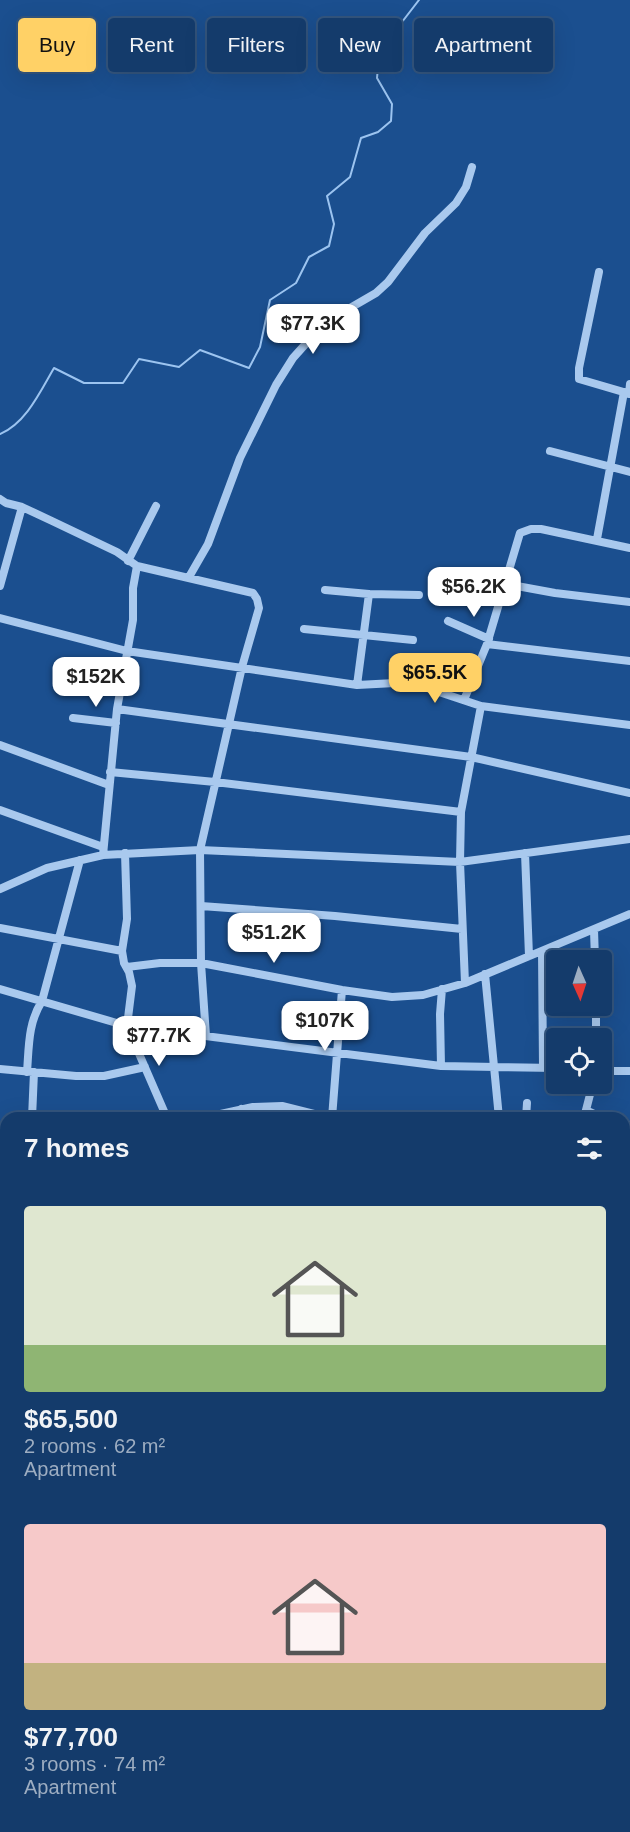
<!DOCTYPE html>
<html lang="en">
<head>
<meta charset="utf-8">
<style>
  :root { --surface:#143b6b; --page:#1d4271; --text:#f1f3f6; --muted:#9dadc1; --line:#33557e; --accent:#ffd166 }
  body { margin:0; font-family:Helvetica,sans-serif; background:var(--page); color:var(--text); height:100vh; display:flex; flex-direction:column; font-size:22px; white-space:nowrap }
  * { box-sizing:border-box; margin:0 }
  p { font-size:20px; color:var(--muted) }
  .icon { flex:none; width:33px; height:33px; fill:none; stroke:currentColor; stroke-width:2; stroke-linecap:round; stroke-linejoin:round }
  .map { position:relative; flex:1; overflow:hidden }
  .side { position:absolute; left:0px; top:1112px; width:630px; height:722px; display:flex; flex-direction:column; background:var(--surface); border-radius:18px 18px 0 0; box-shadow:0 6px 24px #0002,0 0 0 2px var(--line) }
  .side>* { flex:none }
  .guide { position:absolute; left:18px; top:18px; width:594px; height:54px; display:flex; gap:12px }
  .needle { width:39px; rotate:177deg }
  .buttons { position:absolute; left:546px; top:950px; display:grid; gap:12px }
  .buttons a { display:grid; place-items:center; width:66px; height:66px; border-radius:6px; background:var(--surface); box-shadow:0 6px 24px #0002,0 0 0 2px var(--line); font-size:30px }
  .price { position:absolute; translate:-50% -51px; padding:0 14px; border-radius:12px; background:#fff; color:#222; font-size:20px; line-height:39px; filter:drop-shadow(0 2px 3px #0008) }
  .price::after { content:''; position:absolute; left:50%; top:36px; width:18px; height:14px; margin-left:-9px; background:inherit; clip-path:polygon(0 0,100% 0,50% 100%) }
  .price.on { background:var(--accent); color:#111 }
  ul { padding:0; list-style:none }
  li { display:grid; align-content:center; gap:12px; height:318px; padding:0 24px }
  li span { display:grid; place-items:center; height:186px; border-radius:6px; color:#555 }
  li>.icon { margin-inline-start:auto }
  span .icon { width:108px; height:108px; fill:#fffc; stroke-width:1 }
  li b { font-size:26px }
  h2 { display:flex; justify-content:space-between; align-items:center; height:72px; padding:0 24px; font-size:26px }
  .tag { padding:0 21px; border-radius:6px; background:var(--surface); box-shadow:0 6px 24px #0002,0 0 0 2px var(--line); font-size:21px; line-height:54px }
  .tag.on { background:var(--accent); color:#111 }
  .map>svg:first-child { display:block }
  .lines { fill:none; stroke-linecap:round; stroke-linejoin:round }
  .stream { stroke:#9cc4f0; stroke-width:2 }
  .minor { stroke:#a9c9ee; stroke-width:8 }
  .major { stroke:#f0f6ff; stroke-width:9 }
</style>
</head>
<body>
<div class="map">
<svg width="630" height="1832" viewBox="0 0 630 1832">
  <rect width="100%" height="100%" fill="#1b4f8f"/>
  <g class="lines">
    <path class="stream" d="M0 434C26 423 40 392 54 368L84 383H123L139 359 179 367 200 350 249 368 260 347 270 300 296 283 309 257 329 246 334 224 327 196 350 177 361 138 378 132 391 121 392 104 377 78 378 67 392 35 419 0"/>
    <path class="minor" d="M599 272 579 368V379L630 394
      M629 394 630 384
      M550 451 630 472
      M0 499 6 503 22 507 52 521 117 552 137 566 133 588V620L117 709 103 855
      M597 539 624 392
      M128 561 156 506
      M137 566 253 593 257 599 259 608 242 667 200 850 201 963 206 1036
      M189 577 208 544 240 458 276 385 293 358 319 329 338 315 376 293 388 282 425 233 456 203 466 187 472 167
      M506 584 555 593 630 602
      M0 586 22 507
      M325 590 369 594 419 595
      M0 618 127 651 357 685 395 683 424 687 481 706 630 725
      M448 621 489 639
      M304 629 413 640
      M487 644 630 661
      M357 685 369 594
      M464 700 487 644 520 533 531 529H541L630 548
      M117 709 471 757 630 793
      M73 718 116 723
      M0 745 109 785
      M110 772 215 782 461 812
      M0 810 103 847
      M125 853 127 919 122 951 124 963 129 972 132 986 127 1026 167 1118
      M525 853 529 956
      M0 889 47 868 103 855 200 850 460 862 630 839
      M201 906 335 916 462 929
      M0 928 122 951
      M594 930 595 960
      M542 951 543 1067
      M127 967 160 963H201L342 990 392 997 423 995 465 983 630 914
      M485 974 499 1118
      M465 983 460 862 461 812 481 706
      M0 989 127 1026 441 1066 556 1068
      M596 1005V1038
      M441 1066 440 1014 442 989
      M0 1069 76 1076H104L145 1067
      M602 1071H630
      M27 1072C29 1046 28 1023 42 1001L80 860
      M241 1109 247 1118
      M586 1110 593 1083
      M32 1118 34 1072
      M202 1118 253 1107 282 1106 330 1118
      M332 1118 342 990
      M526 1118 527 1103
      M584 1118 586 1110 603 1118
      M624 1124 630 1125
      M0 1132H6
      M4 1207H6
      M0 1257 6 1258
      M624 1317 630 1319
      M624 1369 630 1371
      M624 1421 630 1423
      M0 1441H6
      M624 1474 630 1476
      M624 1530 630 1532
      M624 1583 630 1584
      M624 1639 630 1641
      M626 1693 630 1680
      M528 1832V1827"/>
    <path class="major" d="M624 1214 630 1189
      M481 1827V1832"/>
  </g>
</svg>
<div class="buttons">
<a><svg class="needle" viewBox="-14 -14 28 28"><path d="M0-13l5 13h-10z" fill="#e53935"/><path d="M0 13l5-13h-10z" fill="#9dadc1"/></svg></a>
<a><svg class="icon" aria-label="locate" viewBox="0 0 24 24"><circle cx="12" cy="12" r="6"/><path d="M12 2v4M12 18v4M2 12h4M18 12h4"/></svg></a>
</div>
<b class="price" style="left:313px;top:355px">$77.3K</b>
<b class="price" style="left:474px;top:618px">$56.2K</b>
<b class="price on" style="left:435px;top:704px">$65.5K</b>
<b class="price" style="left:96px;top:708px">$152K</b>
<b class="price" style="left:274px;top:964px">$51.2K</b>
<b class="price" style="left:325px;top:1052px">$107K</b>
<b class="price" style="left:159px;top:1067px">$77.7K</b>
<div class="guide">
<a class="tag on">Buy</a>
<a class="tag">Rent</a>
<a class="tag">Filters</a>
<a class="tag">New</a>
<a class="tag">Apartment</a>
</div>
<section class="side">
<h2>7 homes<svg class="icon" aria-label="filters" viewBox="0 0 24 24"><path d="M4 7h16M4 17h16"/><circle cx="9" cy="7" r="2"/><circle cx="15" cy="17" r="2"/></svg></h2>
<ul>
<li><span style="background:linear-gradient(#dfe7d0 75%,#8fb573 0)"><svg class="icon" aria-label="home" viewBox="0 0 24 24"><path d="M3 11l9-7 9 7M6 9v11h12V9"/></svg></span><div><b>$65,500</b><p>2 rooms · 62 m²</p><p>Apartment</p></div></li>
<li><span style="background:linear-gradient(#f6c9c9 75%,#c2b280 0)"><svg class="icon" aria-label="home" viewBox="0 0 24 24"><path d="M3 11l9-7 9 7M6 9v11h12V9"/></svg></span><div><b>$77,700</b><p>3 rooms · 74 m²</p><p>Apartment</p></div></li>
</ul>
</section>
</div>
</body>
</html>
